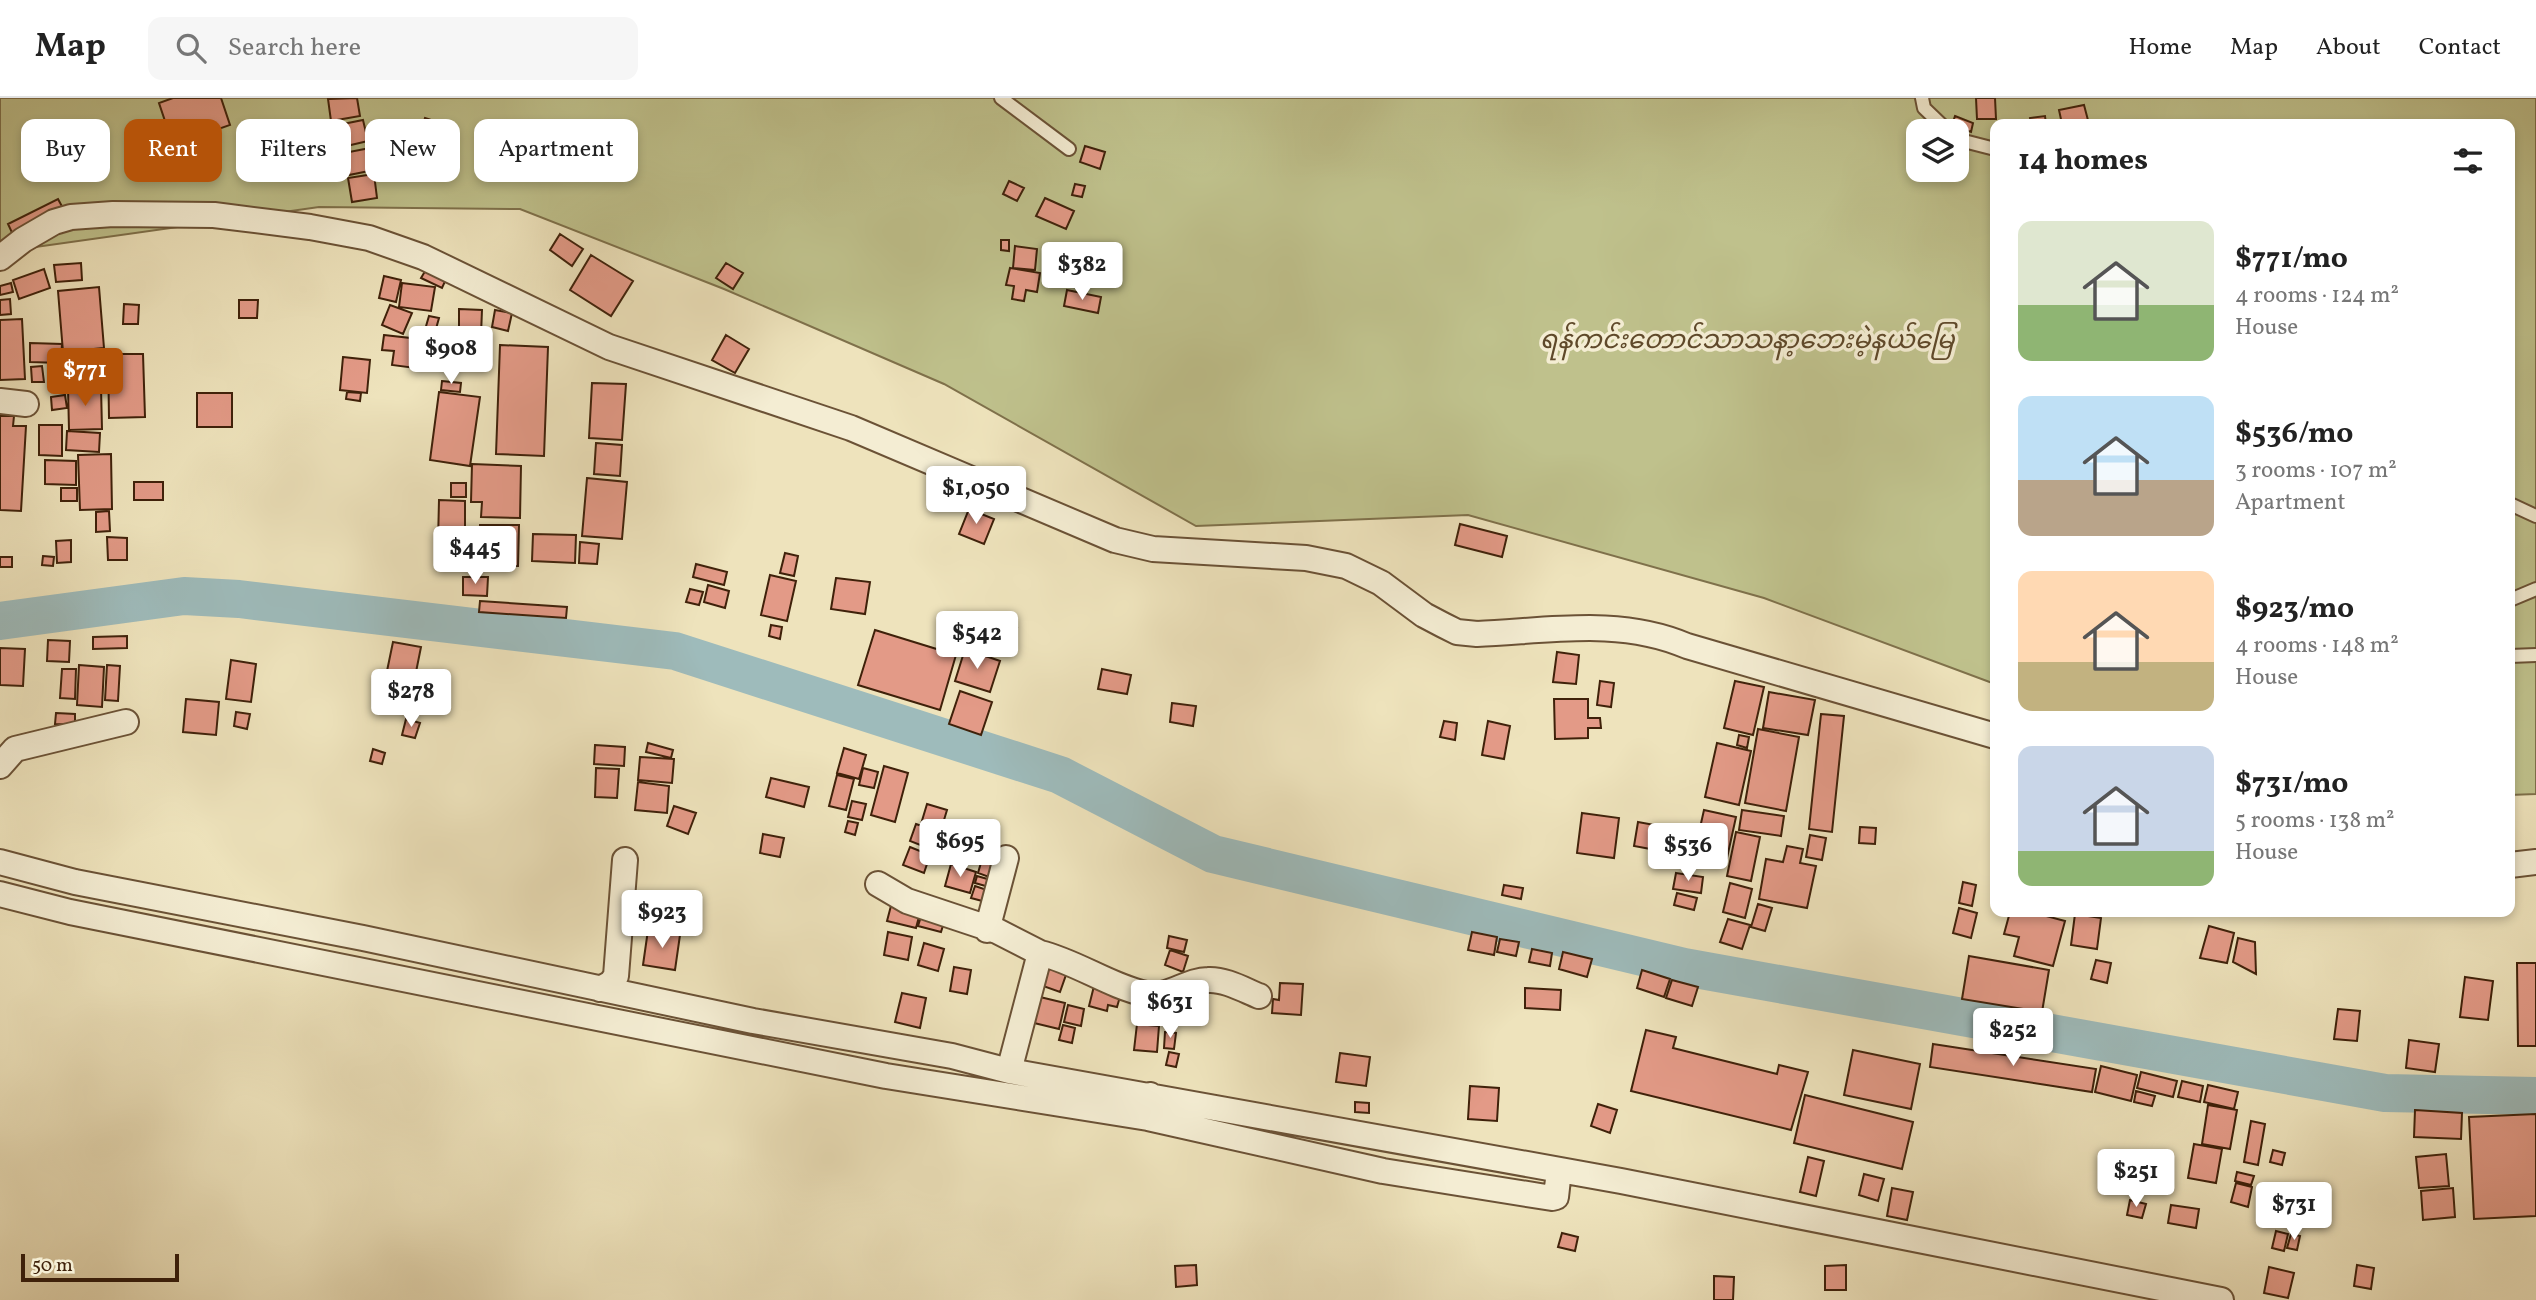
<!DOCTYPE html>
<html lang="en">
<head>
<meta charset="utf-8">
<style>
  :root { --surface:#fff; --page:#f6f6f6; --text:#222; --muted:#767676; --line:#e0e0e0; --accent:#b45309 }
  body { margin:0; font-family:Vollkorn,"Noto Sans Myanmar",serif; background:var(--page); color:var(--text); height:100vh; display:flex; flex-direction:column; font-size:26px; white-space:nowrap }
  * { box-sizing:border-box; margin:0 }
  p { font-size:23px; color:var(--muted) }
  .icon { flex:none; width:38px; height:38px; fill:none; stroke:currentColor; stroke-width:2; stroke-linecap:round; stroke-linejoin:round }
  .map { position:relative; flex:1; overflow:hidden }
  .side { position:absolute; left:1990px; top:21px; width:525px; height:798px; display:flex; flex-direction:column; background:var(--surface); border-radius:14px; box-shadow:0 4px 10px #0003 }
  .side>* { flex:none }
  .top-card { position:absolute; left:21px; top:21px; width:665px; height:63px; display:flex; gap:14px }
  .controls { position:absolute; left:1906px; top:21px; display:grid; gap:14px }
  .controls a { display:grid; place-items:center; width:63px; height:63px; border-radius:14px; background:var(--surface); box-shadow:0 4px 10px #0003; font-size:35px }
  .scale { position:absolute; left:21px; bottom:18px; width:158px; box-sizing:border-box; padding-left:7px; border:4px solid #3f210a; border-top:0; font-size:19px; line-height:24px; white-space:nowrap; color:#3f210a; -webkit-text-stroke:5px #f4edd3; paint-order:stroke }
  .price { position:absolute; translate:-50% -60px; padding:0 16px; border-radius:7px; background:#fff; color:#222; font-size:23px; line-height:46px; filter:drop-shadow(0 2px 4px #0008) }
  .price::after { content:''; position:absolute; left:50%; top:42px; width:21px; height:16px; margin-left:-10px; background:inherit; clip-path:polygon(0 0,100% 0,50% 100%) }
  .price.current { background:var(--accent); color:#fff }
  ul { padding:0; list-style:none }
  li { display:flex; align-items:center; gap:21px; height:175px; padding:0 28px }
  li span { display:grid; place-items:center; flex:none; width:196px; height:140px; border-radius:14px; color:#555 }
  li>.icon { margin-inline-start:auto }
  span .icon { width:84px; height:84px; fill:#fffc; stroke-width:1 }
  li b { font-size:30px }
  h2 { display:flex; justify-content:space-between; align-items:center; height:84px; padding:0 28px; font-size:30px }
  .pill { padding:0 24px; border-radius:14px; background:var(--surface); box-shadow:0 4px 10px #0003; font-size:24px; line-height:63px }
  .pill.current { background:var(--accent); color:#fff }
  header { display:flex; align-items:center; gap:42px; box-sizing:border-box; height:98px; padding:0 35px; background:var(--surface); border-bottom:2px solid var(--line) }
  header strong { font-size:33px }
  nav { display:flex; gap:38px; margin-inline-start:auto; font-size:24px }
  .search { width:490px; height:63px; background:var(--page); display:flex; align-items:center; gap:18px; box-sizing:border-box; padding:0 24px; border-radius:14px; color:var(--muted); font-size:26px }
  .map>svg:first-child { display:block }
  .green { fill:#bfc18c; stroke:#7f714b; stroke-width:2; fill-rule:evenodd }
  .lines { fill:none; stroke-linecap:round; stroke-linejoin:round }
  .river { stroke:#9ebbbb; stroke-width:38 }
  .building { fill:#e39a87; stroke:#3f210a; stroke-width:2 }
  .lane-casing { stroke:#6b5236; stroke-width:16 }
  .street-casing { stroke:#6b5236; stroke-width:28 }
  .lane { stroke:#f4edd3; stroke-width:12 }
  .street { stroke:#f4edd3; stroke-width:24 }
  .labels { text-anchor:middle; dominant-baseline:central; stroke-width:7; stroke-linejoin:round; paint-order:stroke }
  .park-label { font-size:26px; font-style:italic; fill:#5f492a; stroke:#f4edd3 }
</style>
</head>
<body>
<header>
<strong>Map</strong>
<div class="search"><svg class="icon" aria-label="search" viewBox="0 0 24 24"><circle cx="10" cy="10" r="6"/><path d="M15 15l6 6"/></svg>Search here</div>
<nav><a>Home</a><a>Map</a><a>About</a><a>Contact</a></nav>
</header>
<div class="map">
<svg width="2536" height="1202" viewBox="0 0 2536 1202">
  <rect width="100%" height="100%" fill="#eee3bc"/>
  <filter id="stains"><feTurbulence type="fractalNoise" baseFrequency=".00286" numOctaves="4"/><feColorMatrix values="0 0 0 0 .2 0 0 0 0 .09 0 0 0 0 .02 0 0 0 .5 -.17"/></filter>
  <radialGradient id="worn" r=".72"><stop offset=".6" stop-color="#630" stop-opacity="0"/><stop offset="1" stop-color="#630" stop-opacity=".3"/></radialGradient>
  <path class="green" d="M0 0H2536V696L2510 697V26H1995V586L1764 500 1468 417 1196 428 944 286 724 191 520 111 319 109 0 154ZM1918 33H1956V72H1918Z"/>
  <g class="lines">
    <path class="river" d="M0 523 184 498 239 501 675 553 1060 677 1213 756 1684 869 2385 995 2536 998"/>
  </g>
  <path class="building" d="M173 0H221L230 27 173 47 159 5Z
    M357 0 360 18 331 23 328 1Z
    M1976 0H1995L1996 21H1977Z
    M2084 7 2089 26H2062L2059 12Z
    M1955 18 1973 25 1971 34 1952 27Z
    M2045 18 2046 26H2031L2030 20Z
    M425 20 440 25 435 40 420 36Z
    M363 22 368 43 338 50 333 28Z
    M90 25 108 44 95 57 77 39Z
    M72 41 85 56 67 71 54 56Z
    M1085 48 1105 54 1100 71 1080 64Z
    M370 50 374 72 349 77 344 55Z
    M374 76 377 100 352 104 348 80Z
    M1009 83 1024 90 1017 103 1003 96Z
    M1075 86 1085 88 1082 99 1072 97Z
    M1045 100 1074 113 1066 131 1036 118Z
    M58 101 65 114 14 139 8 126Z
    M560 136 583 151 572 168 550 152Z
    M1001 142H1009V153L1001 152Z
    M1015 148 1037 151 1035 172 1013 170Z
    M591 157 633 183 611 218 570 192Z
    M1048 160 1078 166 1074 189 1044 184Z
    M81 165 82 182 56 184 54 167Z
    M726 165 743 175 733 191 716 180Z
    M427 170 447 179 442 190 421 180Z
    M1010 170 1040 175 1037 194 1026 192 1024 203 1012 201 1014 188 1006 187Z
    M44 171 50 190 19 201 13 182Z
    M384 178 401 182 396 204 379 200Z
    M11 185 13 194 0 197V188Z
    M402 185 435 189 431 213 399 209Z
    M99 189 104 250 63 254 58 193Z
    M1067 192 1101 199 1098 215 1064 208Z
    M10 201 11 216 0 217V202Z
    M239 202H258L257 220H239Z
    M124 206 139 207 138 226H123Z
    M390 207 412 215 403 236 382 227Z
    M459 211 482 212 481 237 459 236Z
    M495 212 512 215 508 233 492 229Z
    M429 218 439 220 432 245 422 242Z
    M22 221 25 281 0 282V222Z
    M384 237 419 241 415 270 392 267 394 253 382 252Z
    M726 237 749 251 735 275 712 262Z
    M30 245 62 246 61 265 30 264Z
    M500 247 548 249 544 358 496 356Z
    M69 256H95V286L70 287Z
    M108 256H143L145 319 109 320Z
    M343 259 370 262 367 295 340 292Z
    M42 268 44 284H32L31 269Z
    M442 283 461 285 460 294 441 292Z
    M592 285 626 286 622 342 589 340Z
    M101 289 102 331 69 332 68 290Z
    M347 294 361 295 360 303 346 301Z
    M439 294 480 299 470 368 430 362Z
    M197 295H232V329H197Z
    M65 297 67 310 52 312 51 299Z
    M0 318H14L13 328H26L21 413 0 412Z
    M39 327H62V358L39 357Z
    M67 333 100 335 99 354 66 352Z
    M596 345 622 347 620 378 594 376Z
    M111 356 112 411 80 412 78 357Z
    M45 362 76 363V387L45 386Z
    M472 366 521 368 520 420 481 419 482 404H471Z
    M587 380 627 384 622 441 582 438Z
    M134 384H163V402H134Z
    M451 385H466V399H451Z
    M61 390H77V403H61Z
    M439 402 465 403V444H438Z
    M969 411 994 421 984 446 959 436Z
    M109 413 110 433 96 434V414Z
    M1460 426 1507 438 1502 459 1455 447Z
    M480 427H519L518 468 479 467Z
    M533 436 576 437 575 465 532 463Z
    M107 439 127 440V462H108Z
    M71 442V464L57 465 56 443Z
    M580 444 599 446 597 466 579 465Z
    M785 455 798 458 794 478 780 475Z
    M43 458 54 459 53 468 42 467Z
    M0 459H12V469H0Z
    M696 466 727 474 724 487 693 479Z
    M770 477 796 483 787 523 761 517Z
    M463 479H488L487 498 463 497Z
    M836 480 870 484 865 516 831 511Z
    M708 487 729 493 725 510 704 504Z
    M690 491 703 494 699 507 686 504Z
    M480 503 567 509 566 520 479 514Z
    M991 521 1017 530 1009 557 982 548Z
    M771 527 782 529 780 541 769 538Z
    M875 532 956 557 940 612 858 587Z
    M127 538V550L93 551V539Z
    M48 542 70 543 69 564 47 563Z
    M393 544 421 549 415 579 387 573Z
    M0 550 25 551 23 588 0 587Z
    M965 551 1000 563 990 594 955 583Z
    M1557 554 1579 557 1576 586 1553 584Z
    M231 562 256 566 251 604 226 601Z
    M79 567 104 569 102 609 77 607Z
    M107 567 120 568 118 603 105 602Z
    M62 571H76L75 601 60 600Z
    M1102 571 1131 577 1127 596 1098 591Z
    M1600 583 1614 585 1611 609 1597 607Z
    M1735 583 1764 589 1753 637 1724 630Z
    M960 593 992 604 981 637 949 626Z
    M1769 594 1815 602 1808 637 1763 630Z
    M186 601 219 604 216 637 183 634Z
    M1554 601H1588V620H1600L1601 630H1588V640L1555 641Z
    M1172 605 1196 608 1193 628 1170 624Z
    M236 614 250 616 247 631 234 628Z
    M56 615 75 616V627L55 626Z
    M1821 616 1844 618 1832 734 1809 731Z
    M406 621 420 625 415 640 402 637Z
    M1444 623 1457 625 1455 642 1440 639Z
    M1488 623 1510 628 1504 661 1482 657Z
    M1758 631 1799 639 1786 713 1745 705Z
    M1739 637 1749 639 1747 650 1737 647Z
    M648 645 673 652 671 660 646 654Z
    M1717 645 1751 653 1739 707 1705 699Z
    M595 647 625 649 624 668 594 666Z
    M844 650 866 657 859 681 837 675Z
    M373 651 385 655 382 666 370 663Z
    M640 659 674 661 672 685 638 682Z
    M884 668 908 675 895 724 871 717Z
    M596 670 619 671 617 700 595 699Z
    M863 670 878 674 874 690 859 687Z
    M837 677 854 681 846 712 829 708Z
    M771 680 809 689 804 709 766 699Z
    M638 684 669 688 667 715 635 712Z
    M852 703 866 706 862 722 848 719Z
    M927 706 947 712 941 732 921 726Z
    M674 708 696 715 688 736 667 728Z
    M1704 712 1736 719 1727 760 1695 752Z
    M1742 712 1784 718 1781 738 1739 732Z
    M1582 715 1619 720 1614 760 1577 755Z
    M848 723 858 725 855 737 845 734Z
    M1638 724 1660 728 1656 752 1634 748Z
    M916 726 939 734 933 752 910 743Z
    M1860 729 1876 730 1875 746 1859 745Z
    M1736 734 1760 739 1751 783 1727 778Z
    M763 736 784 740 780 759 760 755Z
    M1810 737 1826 740 1822 762 1806 759Z
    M1787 748 1803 751 1800 765 1816 768 1807 810 1759 801 1766 761 1783 764Z
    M910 749 930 757 924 775 903 767Z
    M983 758 994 761 989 779 978 775Z
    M951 766 976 774 970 795 945 788Z
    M1676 775 1703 779 1701 795 1673 791Z
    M977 778 991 782 989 789 975 785Z
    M1963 784 1976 787 1972 808 1959 805Z
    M1730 785 1752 791 1745 820 1723 814Z
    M1504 787 1523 790 1521 801 1502 797Z
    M975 788 990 793 986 804 971 800Z
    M1677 795 1697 800 1694 812 1674 807Z
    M892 804 921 811 916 830 887 823Z
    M1758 806 1772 810 1765 833 1751 829Z
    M1959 810 1977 815 1971 840 1953 835Z
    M923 812 946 818 941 834 918 828Z
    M2010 814H2031L2065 823 2053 868 2014 858 2019 839 2004 836Z
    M2075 816 2101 820 2097 851 2071 847Z
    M1728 821 1750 827 1742 851 1720 844Z
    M2209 828 2234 835 2227 865 2200 860Z
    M648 832 680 837 675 872 643 867Z
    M888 834 912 839 908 862 884 857Z
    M1472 834 1497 839 1494 857 1468 852Z
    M1169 838 1187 842 1184 854 1167 850Z
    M2238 840 2255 844 2256 876 2233 864Z
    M1500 841 1519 844 1516 858 1497 854Z
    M924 845 944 851 938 873 918 867Z
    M1532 851 1552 855 1550 868 1529 864Z
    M1170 852 1188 858 1183 874 1165 867Z
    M1563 854 1592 861 1587 879 1559 871Z
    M1969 858 2049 872 2042 914 1962 901Z
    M2096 862 2111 865 2107 885 2091 881Z
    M2517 865H2536V948H2518Z
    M1050 868 1067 874 1060 894 1043 888Z
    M954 869 971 872 967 896 950 893Z
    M1642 872 1670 881 1664 899 1637 890Z
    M2465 879 2493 883 2488 922 2460 919Z
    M1672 882 1698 889 1692 908 1666 900Z
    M1280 885 1303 886 1301 917 1272 915 1273 901 1279 902Z
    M1094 888 1121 895 1117 909 1108 907 1107 913 1089 908Z
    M1525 890 1561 892 1560 912 1525 910Z
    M902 895 926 900 920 930 895 924Z
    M1040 899 1065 905 1059 931 1034 925Z
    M1068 907 1084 911 1081 928 1064 924Z
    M2338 911 2360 913 2357 943 2334 941Z
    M1137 926 1159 928 1157 954 1134 952Z
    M1063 927 1075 930 1072 945 1059 942Z
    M1646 932 1676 939 1673 950 1777 976 1779 967 1808 974 1791 1032 1631 993Z
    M1165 934 1176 935 1174 951 1164 950Z
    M2409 942 2439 946 2435 974 2406 970Z
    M1933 946 2096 971 2092 994 1930 969Z
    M1853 952 1920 966 1911 1011 1844 997Z
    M1169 954 1179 956 1176 969 1166 967Z
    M1340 955 1370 959 1366 988 1336 984Z
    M2101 968 2137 977 2131 1003 2095 994Z
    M2141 974 2177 983 2173 999 2137 990Z
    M2182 983 2203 988 2200 1004 2178 999Z
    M2208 987 2238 994 2234 1011 2204 1004Z
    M1470 988 1499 990 1497 1023 1468 1021Z
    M2136 993 2155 998 2152 1008 2134 1004Z
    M1805 997 1913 1024 1902 1071 1794 1045Z
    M1355 1004 1369 1005V1015L1355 1014Z
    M1598 1006 1617 1012 1610 1035 1591 1028Z
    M2208 1007 2237 1012 2230 1051 2202 1046Z
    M2415 1012 2462 1015 2461 1041 2414 1039Z
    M2536 1016V1118L2474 1121 2469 1019Z
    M2251 1023 2265 1026 2258 1067 2244 1064Z
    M2194 1046 2222 1051 2216 1085 2188 1080Z
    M2273 1052 2285 1055 2282 1067 2270 1064Z
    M2446 1056 2449 1088 2419 1090 2416 1059Z
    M1808 1059 1824 1063 1816 1098 1800 1094Z
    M2237 1074 2254 1078 2251 1087 2235 1083Z
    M1864 1076 1884 1081 1878 1103 1859 1097Z
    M2236 1085 2252 1089 2248 1109 2231 1104Z
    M1892 1090 1913 1094 1907 1122 1887 1118Z
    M2453 1090 2455 1119 2423 1122 2421 1093Z
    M2130 1102 2146 1106 2142 1120 2127 1117Z
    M2171 1107 2199 1111 2196 1130 2168 1125Z
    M2276 1133 2288 1136 2284 1153 2272 1150Z
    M1562 1135 1578 1139 1575 1153 1558 1149Z
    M2291 1136 2300 1138 2297 1152 2287 1150Z
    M1196 1167 1197 1187 1176 1189 1175 1168Z
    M1846 1167V1192H1825V1168Z
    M2357 1167 2374 1170 2371 1191 2354 1188Z
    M2269 1169 2294 1175 2288 1200 2264 1195Z
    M1714 1178 1734 1179 1733 1202H1714Z"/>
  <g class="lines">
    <g class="lane-casing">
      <path id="lane" d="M1001 0 1069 51
        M1922 0 1924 10 1948 33
        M1956 41 1995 51
        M2510 406 2536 418
        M2510 502 2536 491
        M2510 558 2536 557"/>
    </g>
    <g class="street-casing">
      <path id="street" d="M0 160 23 142 54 124 71 119 113 116 214 117 310 129 369 140 423 159 609 249 851 330 1115 442 1153 451 1306 460 1346 468 1381 485 1424 517 1443 527 1457 534 1477 536C1548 533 1620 519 1687 548L1995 638
        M0 303 26 306
        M0 668 15 651 126 624
        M0 764 75 784 363 840 753 923 952 958 1009 973 1621 1083 2221 1202
        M2510 767 2536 764
        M878 786 907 803 997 833 1040 855
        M0 796 70 814 886 978 1148 1020 1150 997
        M987 832 1006 760
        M600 891 611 885 616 878 625 762
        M1009 973 1040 855C1077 864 1109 888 1146 896 1167 901 1187 882 1208 882 1225 881 1244 892 1259 898
        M1148 1020 1383 1073 1552 1100 1556 1099 1559 1072"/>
    </g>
    <use href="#lane" class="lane"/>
    <use href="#street" class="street"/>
  </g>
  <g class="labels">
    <g class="park-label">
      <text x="1747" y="243">ရန်ကင်းတောင်သာသနာ့ဘေးမဲ့နယ်မြေ</text>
    </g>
  </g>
  <rect width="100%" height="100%" filter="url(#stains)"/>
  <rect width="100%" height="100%" fill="url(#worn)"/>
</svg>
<div class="controls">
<a><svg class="icon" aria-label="layers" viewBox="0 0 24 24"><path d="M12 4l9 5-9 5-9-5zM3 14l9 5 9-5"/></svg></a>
</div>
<div class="scale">50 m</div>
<b class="price" style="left:1082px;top:204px">$382</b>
<b class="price" style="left:451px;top:288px">$908</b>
<b class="price current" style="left:85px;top:310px">$771</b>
<b class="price" style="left:976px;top:428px">$1,050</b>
<b class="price" style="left:475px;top:488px">$445</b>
<b class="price" style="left:977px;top:573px">$542</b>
<b class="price" style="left:411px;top:631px">$278</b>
<b class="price" style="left:960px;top:781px">$695</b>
<b class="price" style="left:1688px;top:785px">$536</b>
<b class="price" style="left:662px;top:852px">$923</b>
<b class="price" style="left:1170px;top:942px">$631</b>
<b class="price" style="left:2013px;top:970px">$252</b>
<b class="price" style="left:2136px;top:1111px">$251</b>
<b class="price" style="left:2294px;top:1144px">$731</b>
<div class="top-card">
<a class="pill">Buy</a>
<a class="pill current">Rent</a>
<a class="pill">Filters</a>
<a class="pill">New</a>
<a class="pill">Apartment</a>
</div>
<section class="side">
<h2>14 homes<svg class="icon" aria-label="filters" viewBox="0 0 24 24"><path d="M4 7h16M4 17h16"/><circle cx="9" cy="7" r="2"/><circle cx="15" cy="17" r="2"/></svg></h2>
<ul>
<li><span style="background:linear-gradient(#dfe7d0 60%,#8fb573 0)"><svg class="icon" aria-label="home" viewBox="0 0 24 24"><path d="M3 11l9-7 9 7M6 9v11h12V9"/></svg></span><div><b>$771/mo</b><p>4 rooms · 124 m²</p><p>House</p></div></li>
<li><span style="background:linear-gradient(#bfe0f5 60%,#b9a48a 0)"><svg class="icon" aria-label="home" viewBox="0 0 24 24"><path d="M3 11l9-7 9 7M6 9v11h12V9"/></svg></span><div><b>$536/mo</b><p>3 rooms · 107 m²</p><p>Apartment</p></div></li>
<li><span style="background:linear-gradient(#ffd9b3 65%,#c2b280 0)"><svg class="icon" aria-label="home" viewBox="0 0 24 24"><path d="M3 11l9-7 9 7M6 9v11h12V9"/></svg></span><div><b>$923/mo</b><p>4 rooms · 148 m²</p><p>House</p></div></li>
<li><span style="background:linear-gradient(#c9d6e8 75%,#8fb573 0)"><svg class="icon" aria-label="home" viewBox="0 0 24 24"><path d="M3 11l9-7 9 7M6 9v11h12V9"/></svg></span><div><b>$731/mo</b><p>5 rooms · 138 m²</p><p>House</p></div></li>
</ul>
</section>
</div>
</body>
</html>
